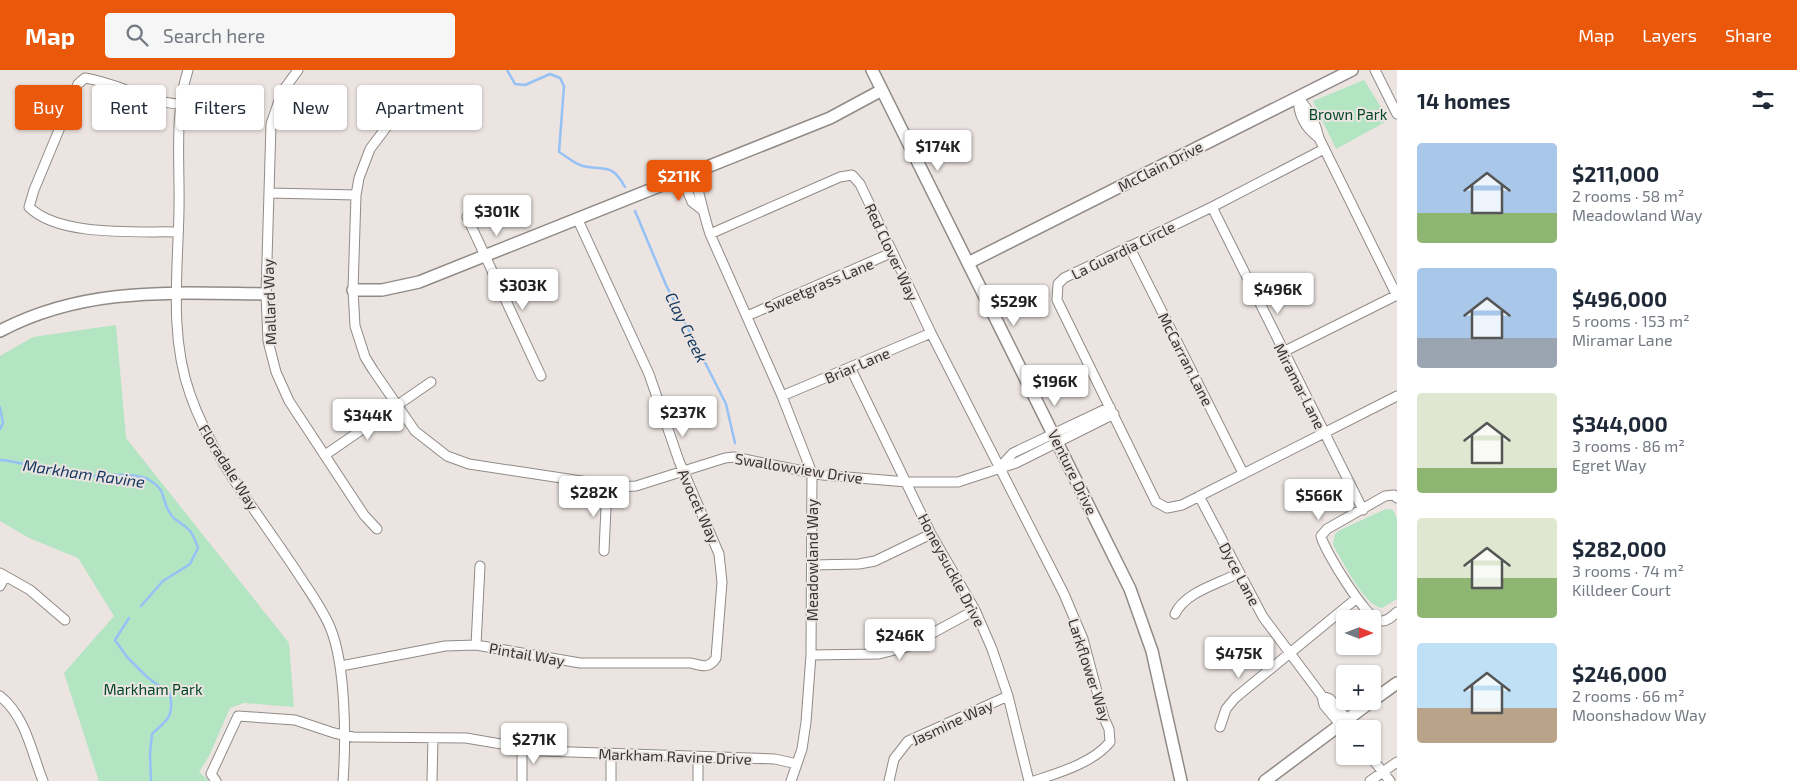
<!DOCTYPE html>
<html lang="en">
<head>
<meta charset="utf-8">
<style>
  :root { --surface:#fff; --page:#f6f6f7; --text:#1f2937; --muted:#747a83; --accent:#ea580c }
  body { margin:0; font-family:"Exo 2",sans-serif; background:var(--page); color:var(--text); height:100vh; display:flex; flex-direction:column; font-size:19px; white-space:nowrap }
  * { box-sizing:border-box; margin:0 }
  p { font-size:16px; color:var(--muted) }
  .icon { flex:none; width:28px; height:28px; fill:none; stroke:currentColor; stroke-width:2; stroke-linecap:round; stroke-linejoin:round }
  .map { position:relative; flex:1; overflow:hidden }
  .details { display:flex; flex-direction:column; background:var(--surface); width:400px }
  .details>* { flex:none }
  .hud { position:absolute; left:15px; top:15px; width:475px; height:45px; display:flex; gap:10px }
  .needle { width:32px; rotate:90deg }
  .controls { position:absolute; left:1336px; top:540px; display:grid; gap:10px }
  .controls a { display:grid; place-items:center; width:45px; height:45px; border-radius:5px; background:var(--surface); box-shadow:0 1px 4px #0004; font-size:25px }
  .price { position:absolute; translate:-50% -42px; padding:0 11px; border-radius:5px; background:#fff; color:#222; font-size:16px; line-height:32px; filter:drop-shadow(0 1px 2px #0008) }
  .price::after { content:''; position:absolute; left:50%; top:30px; width:15px; height:11px; margin-left:-8px; background:inherit; clip-path:polygon(0 0,100% 0,50% 100%) }
  .price.selected { background:var(--accent); color:#fff }
  ul { padding:0; list-style:none }
  li { display:flex; align-items:center; gap:15px; height:125px; padding:0 20px }
  li span { display:grid; place-items:center; flex:none; width:140px; height:100px; border-radius:5px; color:#555 }
  li>.icon { margin-inline-start:auto }
  span .icon { width:60px; height:60px; fill:#fffc; stroke-width:1 }
  li b { font-size:21px }
  h2 { display:flex; justify-content:space-between; align-items:center; height:60px; padding:0 20px; font-size:21px }
  .chip { padding:0 18px; border-radius:5px; background:var(--surface); box-shadow:0 1px 4px #0004; font-size:18px; line-height:45px }
  .chip.selected { background:var(--accent); color:#fff }
  header { display:flex; align-items:center; gap:30px; box-sizing:border-box; height:70px; padding:0 25px; background:var(--accent); color:#fff }
  header strong { font-size:24px }
  nav { display:flex; gap:28px; margin-inline-start:auto; font-size:18px }
  .search { width:350px; height:45px; background:var(--page); display:flex; align-items:center; gap:12px; box-sizing:border-box; padding:0 18px; border-radius:5px; color:var(--muted); font-size:19px }
  main { display:flex; flex:1; min-height:0 }
  .map>svg:first-child { display:block }
  .green { fill:#b3e5c3 }
  .lines { fill:none; stroke-linecap:round; stroke-linejoin:round }
  .stream { stroke:#96c1f5; stroke-width:2.5 }
  .minor-casing { stroke:#918b87; stroke-width:11 }
  .tertiary-casing { stroke:#918b87; stroke-width:14 }
  .minor { stroke:#fff; stroke-width:9 }
  .tertiary { stroke:#fff; stroke-width:11 }
  .labels { text-anchor:middle; dominant-baseline:central; stroke-width:4; stroke-linejoin:round; paint-order:stroke }
  .park-label { font-size:15px; fill:#044625; stroke:#ebe4e1 }
  .street-label { font-size:15px; fill:#363433; stroke:#ebe4e1 }
  .water-label { font-size:16px; font-style:italic; fill:#133861; stroke:#ebe4e1 }
</style>
</head>
<body>
<header>
<strong>Map</strong>
<div class="search"><svg class="icon" aria-label="search" viewBox="0 0 24 24"><circle cx="10" cy="10" r="6"/><path d="M15 15l6 6"/></svg>Search here</div>
<nav><a>Map</a><a>Layers</a><a>Share</a></nav>
</header>
<main>
<div class="map">
<svg width="1397" height="711" viewBox="0 0 1397 711">
  <rect width="100%" height="100%" fill="#ebe4e1"/>
  <path class="green" d="M1364 10 1389 50 1336 79 1313 31Z
    M116 255 126 368 289 573 294 637 244 633 230 638 209 686 199 702 209 711H99L64 603 114 546 78 488 29 468 0 451V286L33 267Z
    M1386 439 1393 440 1397 449V529L1382 538C1363 535 1343 491 1333 475L1335 464 1340 460Z"/>
  <g class="lines">
    <path class="stream" d="M507 0 515 14 525 15 550 4 560 8 564 16 559 82C566 86 575 94 583 96 606 101 612 93 625 117
      M635 141 666 215 726 334 735 373
      M0 337 3 353 0 359
      M0 390C28 392 55 405 83 406 101 406 137 401 151 411 167 421 161 430 170 443 174 451 181 452 187 458 193 462 196 472 198 478L190 494 163 511 141 536
      M129 548 115 570 127 587 147 607 170 624C174 647 168 649 152 664L150 683 151 711"/>
    <g class="minor-casing">
      <path id="minor" d="M188 0C174 43 180 94 179 140 178 200 169 265 190 324 212 388 258 443 295 499 307 518 321 536 330 557 346 595 346 670 343 711
        M298 0 282 22 271 54 266 224 268 271 276 302 289 331 364 445 377 459
        M1375 0 1397 44
        M1298 27C1308 39 1316 53 1319 68L1397 226
        M1298 27C1298 44 1305 58 1319 68
        M419 43 400 46 388 55 370 79 359 108 356 125 353 220 355 256 365 287 373 300 415 361 447 386 469 394 621 417 636 416 725 388 734 387 823 405 907 412H958L1016 393 1114 344
        M1324 79 1212 137 1064 208 1058 214 1057 230 1156 432 1167 438 1182 435 1397 326
        M693 103C700 124 703 143 710 164L782 326 812 403 811 585 806 652 802 679 791 711
        M682 108 692 132 701 139
        M269 123 356 125
        M1212 137 1363 440
        M467 147 541 306
        M178 162C137 161 59 167 29 137L34 120 78 14 85 8C119 13 147 33 181 34
        M710 164 840 107 852 105 860 114 931 263 1064 524 1083 569 1104 648 1109 659 1110 672C1093 693 1058 703 1034 711
        M1129 176 1243 403
        M747 246 891 183
        M1283 282 1397 225
        M851 299 931 464 975 540 992 579 1008 626 1029 711
        M782 326 931 263
        M325 385 431 312
        M1000 397 1013 383 1110 337
        M1199 426 1263 547 1322 626 1324 635 1345 660
        M1397 428 1394 425 1385 426 1327 459 1321 466C1324 480 1367 550 1380 551 1387 552 1393 546 1397 542
        M604 481 607 416
        M812 495 859 494 875 491 931 464
        M0 503 30 520 65 550
        M0 516 5 506
        M1175 544C1185 522 1218 514 1239 503
        M476 575 480 496
        M811 585 879 584 907 577 975 540
        M341 596 445 576 476 575 580 593H691C702 596 709 599 716 588L722 512 719 484 679 391 649 304 577 148
        M0 626C26 647 31 681 43 711
        M1322 626 1330 629 1355 659
        M1220 657 1226 639 1235 628 1357 528
        M1370 686 1390 711
        M216 711 211 704 238 646 295 650 334 663 353 667 466 668 542 681 775 689 797 694
        M432 711 433 668
        M522 711V678
        M611 711V685
        M698 711V687
        M889 711 894 689 908 671 1008 626
        M1370 711 1397 692"/>
    </g>
    <g class="tertiary-casing">
      <path id="tertiary" d="M872 0 1130 519 1152 581 1181 711
        M968 193 1352 0
        M353 220H382L419 212 830 48 882 20
        M0 261C85 216 173 223 266 224
        M1372 631 1397 613
        M1265 711 1372 631"/>
    </g>
    <use href="#minor" class="minor"/>
    <use href="#tertiary" class="tertiary"/>
  </g>
  <g class="labels">
    <g class="park-label">
      <text x="1348" y="44">Brown Park</text>
      <text x="153" y="619">Markham Park</text>
    </g>
    <g class="street-label">
      <text transform="translate(1160 96) rotate(-27)">McClain Drive</text>
      <text transform="translate(1123 180) rotate(-26)">La Guardia Circle</text>
      <text transform="translate(892 182) rotate(65)">Red Clover Way</text>
      <text transform="translate(819 215) rotate(-23)">Sweetgrass Lane</text>
      <text transform="translate(269 232) rotate(-92)">Mallard Way</text>
      <text transform="translate(1186 289) rotate(63)">McCarran Lane</text>
      <text transform="translate(857 295) rotate(-23)">Briar Lane</text>
      <text transform="translate(1300 316) rotate(63)">Miramar Lane</text>
      <text transform="translate(229 397) rotate(58)">Floradale Way</text>
      <text transform="translate(799 398) rotate(9)">Swallowview Drive</text>
      <text transform="translate(1073 402) rotate(64)">Venture Drive</text>
      <text transform="translate(699 436) rotate(66)">Avocet Way</text>
      <text transform="translate(812 490) rotate(-90)">Meadowland Way</text>
      <text transform="translate(952 500) rotate(62)">Honeysuckle Drive</text>
      <text transform="translate(1240 504) rotate(62)">Dyce Lane</text>
      <text transform="translate(527 584) rotate(10)">Pintail Way</text>
      <text transform="translate(1090 600) rotate(72)">Larkflower Way</text>
      <text transform="translate(952 652) rotate(-25)">Jasmine Way</text>
      <text transform="translate(675 686) rotate(2)">Markham Ravine Drive</text>
    </g>
    <g class="water-label">
      <text transform="translate(687 257) rotate(64)">Clay Creek</text>
      <text transform="translate(84 403) rotate(8)">Markham Ravine</text>
    </g>
  </g>
</svg>
<div class="controls">
<a><svg class="needle" viewBox="-14 -14 28 28"><path d="M0-13l5 13h-10z" fill="#e53935"/><path d="M0 13l5-13h-10z" fill="#747a83"/></svg></a>
<a>+</a>
<a>−</a>
</div>
<b class="price" style="left:938px;top:102px">$174K</b>
<b class="price selected" style="left:679px;top:132px">$211K</b>
<b class="price" style="left:497px;top:167px">$301K</b>
<b class="price" style="left:523px;top:241px">$303K</b>
<b class="price" style="left:1278px;top:245px">$496K</b>
<b class="price" style="left:1014px;top:257px">$529K</b>
<b class="price" style="left:1055px;top:337px">$196K</b>
<b class="price" style="left:683px;top:368px">$237K</b>
<b class="price" style="left:368px;top:371px">$344K</b>
<b class="price" style="left:594px;top:448px">$282K</b>
<b class="price" style="left:1319px;top:451px">$566K</b>
<b class="price" style="left:900px;top:591px">$246K</b>
<b class="price" style="left:1239px;top:609px">$475K</b>
<b class="price" style="left:534px;top:695px">$271K</b>
<div class="hud">
<a class="chip selected">Buy</a>
<a class="chip">Rent</a>
<a class="chip">Filters</a>
<a class="chip">New</a>
<a class="chip">Apartment</a>
</div>
</div>
<section class="details">
<h2>14 homes<svg class="icon" aria-label="filters" viewBox="0 0 24 24"><path d="M4 7h16M4 17h16"/><circle cx="9" cy="7" r="2"/><circle cx="15" cy="17" r="2"/></svg></h2>
<ul>
<li><span style="background:linear-gradient(#a9c7e8 70%,#8fb573 0)"><svg class="icon" aria-label="home" viewBox="0 0 24 24"><path d="M3 11l9-7 9 7M6 9v11h12V9"/></svg></span><div><b>$211,000</b><p>2 rooms · 58 m²</p><p>Meadowland Way</p></div></li>
<li><span style="background:linear-gradient(#a9c7e8 70%,#9aa5b1 0)"><svg class="icon" aria-label="home" viewBox="0 0 24 24"><path d="M3 11l9-7 9 7M6 9v11h12V9"/></svg></span><div><b>$496,000</b><p>5 rooms · 153 m²</p><p>Miramar Lane</p></div></li>
<li><span style="background:linear-gradient(#dfe7d0 75%,#8fb573 0)"><svg class="icon" aria-label="home" viewBox="0 0 24 24"><path d="M3 11l9-7 9 7M6 9v11h12V9"/></svg></span><div><b>$344,000</b><p>3 rooms · 86 m²</p><p>Egret Way</p></div></li>
<li><span style="background:linear-gradient(#dfe7d0 60%,#8fb573 0)"><svg class="icon" aria-label="home" viewBox="0 0 24 24"><path d="M3 11l9-7 9 7M6 9v11h12V9"/></svg></span><div><b>$282,000</b><p>3 rooms · 74 m²</p><p>Killdeer Court</p></div></li>
<li><span style="background:linear-gradient(#bfe0f5 65%,#b9a48a 0)"><svg class="icon" aria-label="home" viewBox="0 0 24 24"><path d="M3 11l9-7 9 7M6 9v11h12V9"/></svg></span><div><b>$246,000</b><p>2 rooms · 66 m²</p><p>Moonshadow Way</p></div></li>
</ul>
</section>
</main>
</body>
</html>
